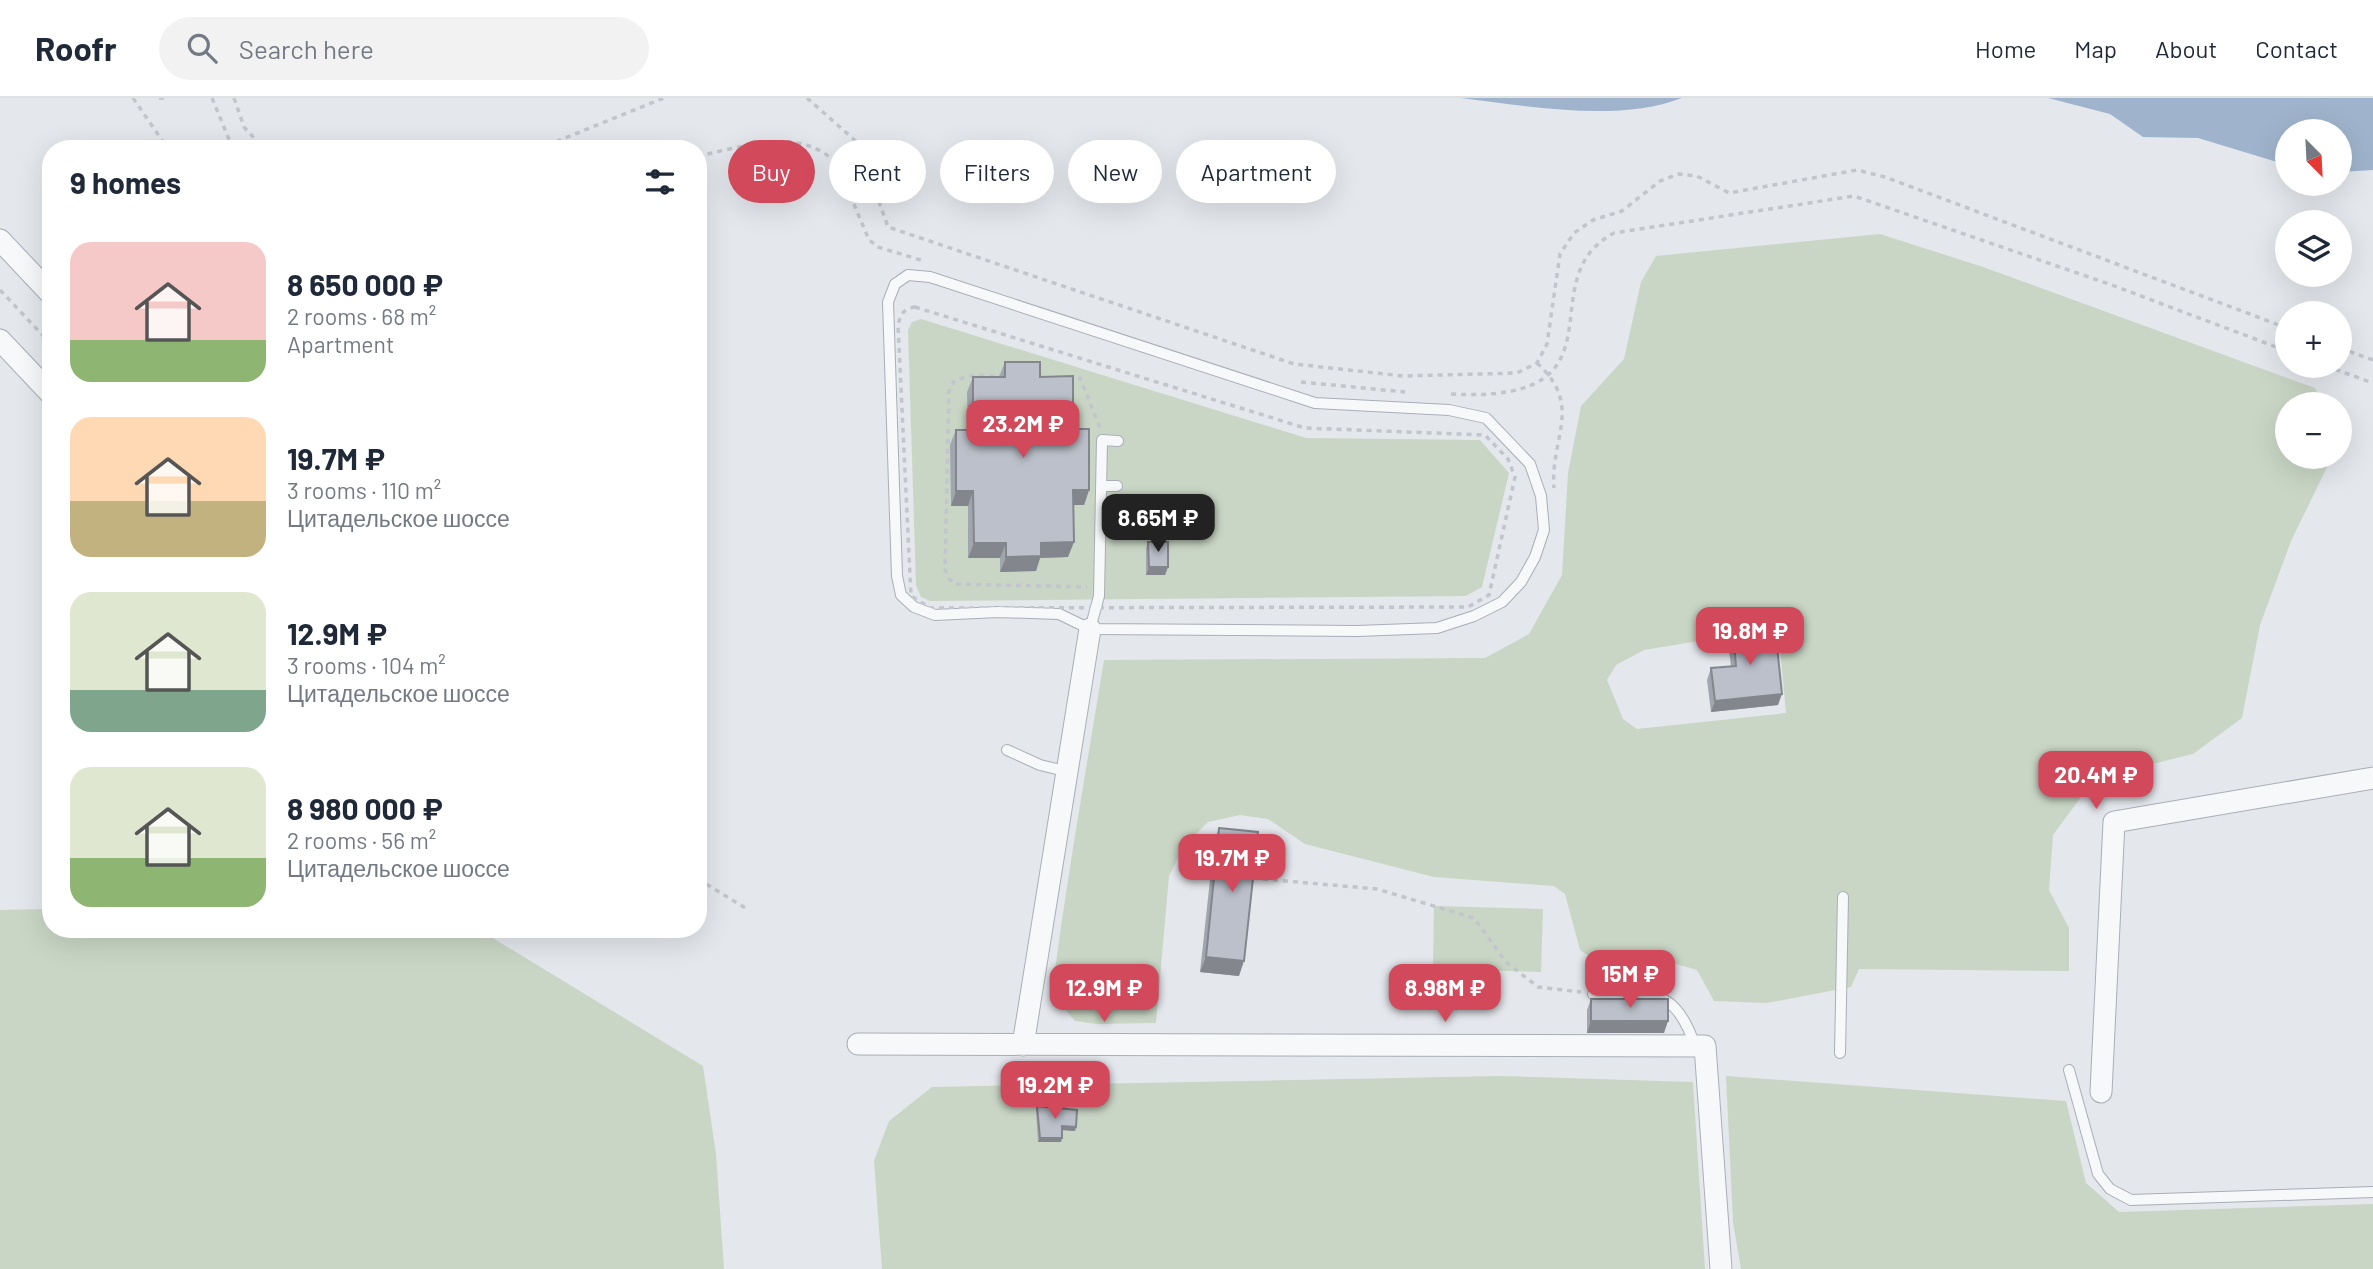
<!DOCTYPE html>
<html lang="en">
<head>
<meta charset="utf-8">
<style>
  :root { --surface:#fff; --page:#f2f2f3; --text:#1f2937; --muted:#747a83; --line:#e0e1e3; --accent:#d1495b }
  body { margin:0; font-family:Barlow,sans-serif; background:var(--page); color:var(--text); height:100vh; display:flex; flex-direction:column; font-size:26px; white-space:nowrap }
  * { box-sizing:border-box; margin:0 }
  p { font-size:23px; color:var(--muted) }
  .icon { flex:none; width:38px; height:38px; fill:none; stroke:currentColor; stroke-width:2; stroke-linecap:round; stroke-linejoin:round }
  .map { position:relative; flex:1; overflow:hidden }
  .drawer { position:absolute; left:42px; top:42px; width:665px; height:798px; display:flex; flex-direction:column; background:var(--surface); border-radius:28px; box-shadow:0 7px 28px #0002 }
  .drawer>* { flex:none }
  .banner { position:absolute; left:728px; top:42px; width:665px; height:63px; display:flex; gap:14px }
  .needle { width:46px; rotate:156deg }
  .fabs { position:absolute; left:2275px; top:21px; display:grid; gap:14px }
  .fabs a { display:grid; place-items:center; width:77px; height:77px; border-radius:50%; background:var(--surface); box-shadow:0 7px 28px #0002; font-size:35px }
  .price { position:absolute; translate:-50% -60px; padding:0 16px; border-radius:14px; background:var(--accent); color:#fff; font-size:23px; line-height:46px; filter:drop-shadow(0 2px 4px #0008) }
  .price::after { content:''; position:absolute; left:50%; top:42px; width:21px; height:16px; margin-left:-10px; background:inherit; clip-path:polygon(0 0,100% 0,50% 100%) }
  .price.current { background:#222; color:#fff }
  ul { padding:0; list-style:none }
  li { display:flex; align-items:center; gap:21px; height:175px; padding:0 28px }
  li span { display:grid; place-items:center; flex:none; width:196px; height:140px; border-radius:21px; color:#555 }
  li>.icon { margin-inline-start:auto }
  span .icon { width:84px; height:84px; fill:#fffc; stroke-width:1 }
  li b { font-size:30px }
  h2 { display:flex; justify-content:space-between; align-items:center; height:84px; padding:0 28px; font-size:30px }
  .chip { padding:0 24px; border-radius:32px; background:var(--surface); box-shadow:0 7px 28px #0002; font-size:24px; line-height:63px }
  .chip.current { background:var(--accent); color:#fff }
  header { display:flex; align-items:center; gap:42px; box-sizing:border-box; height:98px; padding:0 35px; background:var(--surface); border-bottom:2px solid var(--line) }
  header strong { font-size:33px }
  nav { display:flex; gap:38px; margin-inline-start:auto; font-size:24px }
  .search { width:490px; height:63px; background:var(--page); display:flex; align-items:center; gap:18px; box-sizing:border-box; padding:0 24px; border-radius:38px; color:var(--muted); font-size:26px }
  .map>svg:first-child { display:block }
  .green { fill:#c9d6c5; fill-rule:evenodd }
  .water { fill:#9fb4cc }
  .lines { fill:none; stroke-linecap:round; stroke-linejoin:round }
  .service-casing { stroke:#a9aeb7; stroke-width:12 }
  .minor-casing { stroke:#a9aeb7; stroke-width:23 }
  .path { stroke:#c2c5cb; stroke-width:3.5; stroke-dasharray:5 5; stroke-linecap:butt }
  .service { stroke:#f7f8fa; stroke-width:10 }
  .minor { stroke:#f7f8fa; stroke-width:21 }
  .wall { fill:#a1a5ae }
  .shaded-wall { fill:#83868d }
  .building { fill:#bbc0ca; stroke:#83868d; stroke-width:2 }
</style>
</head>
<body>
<header>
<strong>Roofr</strong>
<div class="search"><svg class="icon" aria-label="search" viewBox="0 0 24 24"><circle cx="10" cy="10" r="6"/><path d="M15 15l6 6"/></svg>Search here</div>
<nav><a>Home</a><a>Map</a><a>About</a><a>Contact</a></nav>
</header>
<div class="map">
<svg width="2373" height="1171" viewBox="0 0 2373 1171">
  <rect width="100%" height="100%" fill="#e4e7ec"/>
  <path class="green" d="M1880 136 1983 169 2315 290 2323 306H2287V359H2332L2291 443 2260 527 2242 620 2193 656 2095 680 2053 737 2049 792 2069 830V873L1859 871 1851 889 1767 905 1714 903 1697 872 1666 863H1596L1580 852 1565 796 1554 788 1434 779 1305 746 1268 721 1240 717 1208 724 1184 748 1169 778 1156 925 1097 926 1075 923 1052 896C1066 784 1086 673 1104 562L1485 560 1529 536 1562 477 1568 375 1581 308 1624 261 1641 184 1656 158ZM1778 530 1786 615 1637 631 1623 621 1607 582 1616 567 1644 552Z
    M921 221 1306 340 1480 342 1509 375 1482 489 1466 498 930 503 921 499 916 487 908 232 912 224Z
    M1434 808 1543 811 1541 874 1433 871Z
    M51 811V831H478L703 968 716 1056 724 1171H0V812Z
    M1499 978 1693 984 1705 1171H882L874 1063 889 1023 932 989Z
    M1726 978 2066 1003 2086 1085 2119 1114 2373 1106V1171H1741L1733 1124Z"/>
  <path class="water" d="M1461 0H1682C1617 25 1528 8 1461 0Z
    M2048 0H2373V72L2340 74V33H2287V67L2198 40 2143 39 2110 16Z"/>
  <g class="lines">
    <g class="service-casing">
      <path id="service" d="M908 177 930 179 1315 305 1449 312 1486 320 1530 366 1541 398 1544 432 1535 459 1521 484 1502 504 1474 518 1437 530 1357 533 1090 531 1059 516 998 514 935 517 914 509 901 497 897 478 888 204 895 186Z
        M1101 388H1117
        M1090 531 1099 498 1102 342 1118 343
        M1007 652 1040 667 1069 674
        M1593 896C1650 898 1674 885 1695 948
        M1840 955 1843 799
        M2069 972 2098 1076 2110 1091 2131 1102 2373 1094"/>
    </g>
    <g class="minor-casing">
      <path id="minor" d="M0 142 51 196
        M0 242 51 296
        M858 946 1705 948 1721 1171
        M1023 947 1090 531
        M2101 994 2114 724 2373 680"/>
    </g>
    <path class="path" d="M133 0 168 51
      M159 0H164
      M212 0 233 51
      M234 0 244 29 264 51
      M807 0 858 45 888 129 1294 266 1403 278 1517 275 1537 265 1547 246 1560 156 1574 135 1593 122 1622 113 1660 83 1679 76 1697 78 1729 95 1857 72 1885 79 2287 230
      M538 51 664 0
      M698 58C744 49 800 27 837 66L869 142 878 149 924 163
      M0 192 51 246
      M915 209 1305 330 1485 337 1508 361 1515 379 1489 497 1468 509 930 510 911 498 898 227C901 216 903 211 915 209Z
      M2340 250 2373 262
      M1537 265C1584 308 1550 339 1554 390
      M2326 268 2373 285
      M1004 278 975 277 955 282 949 293 945 471 948 480 955 486 1087 489
      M1068 280H1080L1100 330
      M1301 284 1405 294
      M1451 296C1635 306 1525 182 1614 135L1854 98 2109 186 2287 253
      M698 755 699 753
      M698 781 747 811
      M1263 781 1377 791 1474 820 1506 864 1538 889 1581 894"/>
    <use href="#service" class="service"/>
    <use href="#minor" class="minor"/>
  </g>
  <path class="wall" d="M1005 264 1040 279 1073 331 1089 392 1084 407H1074L1068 459 1040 460 1036 473 1000 474V460H968V408H951L950 347 956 332H968L967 294 973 279H999Z
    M1148 444 1168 469 1165 477H1146V451Z
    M1733 533 1778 607 1711 614 1707 582 1711 570 1731 568 1728 544Z
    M1219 730 1239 878 1200 874 1214 745Z
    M1591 901 1664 935H1587V912Z
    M1037 1008 1076 1029 1075 1033 1062 1032 1061 1044H1038L1036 1012Z"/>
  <path class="shaded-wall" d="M1073 392H1089L1084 407H1068Z
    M956 393H973L968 408H951Z
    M1074 444 1068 459 1040 460 1036 473 1000 474 1006 459 1041 445Z
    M974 445H1006L1000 460H968Z
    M1149 469H1168L1165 477H1146Z
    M1782 596 1778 607 1711 614 1715 603Z
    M1206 859 1244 863 1239 878 1200 874Z
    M1591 923H1668L1664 935H1587Z
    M1062 1028 1076 1029 1075 1033 1061 1032Z
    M1040 1040H1062L1061 1044H1038Z"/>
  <path class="building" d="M1005 264H1040V279L1073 278V331H1089V392H1073L1074 444 1041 445V458L1006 459V445H974L973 393H956V332H973V279H1005Z
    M1148 444H1168V469H1149Z
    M1775 529 1782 596 1715 603 1711 570 1736 568 1733 533Z
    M1219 730 1258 734 1244 863 1206 859Z
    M1591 901H1668V923H1591Z
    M1037 1008 1077 1012 1076 1029 1062 1028V1040H1040Z"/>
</svg>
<div class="fabs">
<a><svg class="needle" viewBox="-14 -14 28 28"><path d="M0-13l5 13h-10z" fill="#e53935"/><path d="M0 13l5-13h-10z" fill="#747a83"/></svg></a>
<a><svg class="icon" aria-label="layers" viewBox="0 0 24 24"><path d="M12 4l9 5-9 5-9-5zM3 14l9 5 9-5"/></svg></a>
<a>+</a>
<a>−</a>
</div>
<b class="price" style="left:1023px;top:362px">23.2M ₽</b>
<b class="price current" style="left:1158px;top:456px">8.65M ₽</b>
<b class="price" style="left:1750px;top:569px">19.8M ₽</b>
<b class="price" style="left:2096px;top:713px">20.4M ₽</b>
<b class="price" style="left:1232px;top:796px">19.7M ₽</b>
<b class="price" style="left:1630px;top:912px">15M ₽</b>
<b class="price" style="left:1104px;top:926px">12.9M ₽</b>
<b class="price" style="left:1445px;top:926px">8.98M ₽</b>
<b class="price" style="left:1055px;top:1023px">19.2M ₽</b>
<div class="banner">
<a class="chip current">Buy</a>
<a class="chip">Rent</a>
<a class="chip">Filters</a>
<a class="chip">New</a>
<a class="chip">Apartment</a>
</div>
<section class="drawer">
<h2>9 homes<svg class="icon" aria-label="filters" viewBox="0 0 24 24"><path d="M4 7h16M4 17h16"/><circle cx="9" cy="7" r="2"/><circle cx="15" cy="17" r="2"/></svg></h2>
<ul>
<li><span style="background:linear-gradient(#f6c9c9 70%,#8fb573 0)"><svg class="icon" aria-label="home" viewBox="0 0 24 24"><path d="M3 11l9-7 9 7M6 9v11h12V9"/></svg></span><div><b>8 650 000 ₽</b><p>2 rooms · 68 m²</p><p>Apartment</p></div></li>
<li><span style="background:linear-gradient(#ffd9b3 60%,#c2b280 0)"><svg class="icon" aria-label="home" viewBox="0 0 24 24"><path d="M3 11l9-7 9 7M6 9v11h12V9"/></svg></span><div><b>19.7M ₽</b><p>3 rooms · 110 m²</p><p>Цитадельское шоссе</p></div></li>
<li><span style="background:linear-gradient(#dfe7d0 70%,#7fa58c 0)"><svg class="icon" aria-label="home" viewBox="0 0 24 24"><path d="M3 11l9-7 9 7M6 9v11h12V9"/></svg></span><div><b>12.9M ₽</b><p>3 rooms · 104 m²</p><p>Цитадельское шоссе</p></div></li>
<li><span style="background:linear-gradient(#dfe7d0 65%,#8fb573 0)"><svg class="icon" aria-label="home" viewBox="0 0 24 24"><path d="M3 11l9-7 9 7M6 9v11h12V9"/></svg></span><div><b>8 980 000 ₽</b><p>2 rooms · 56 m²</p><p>Цитадельское шоссе</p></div></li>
</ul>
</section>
</div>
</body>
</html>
